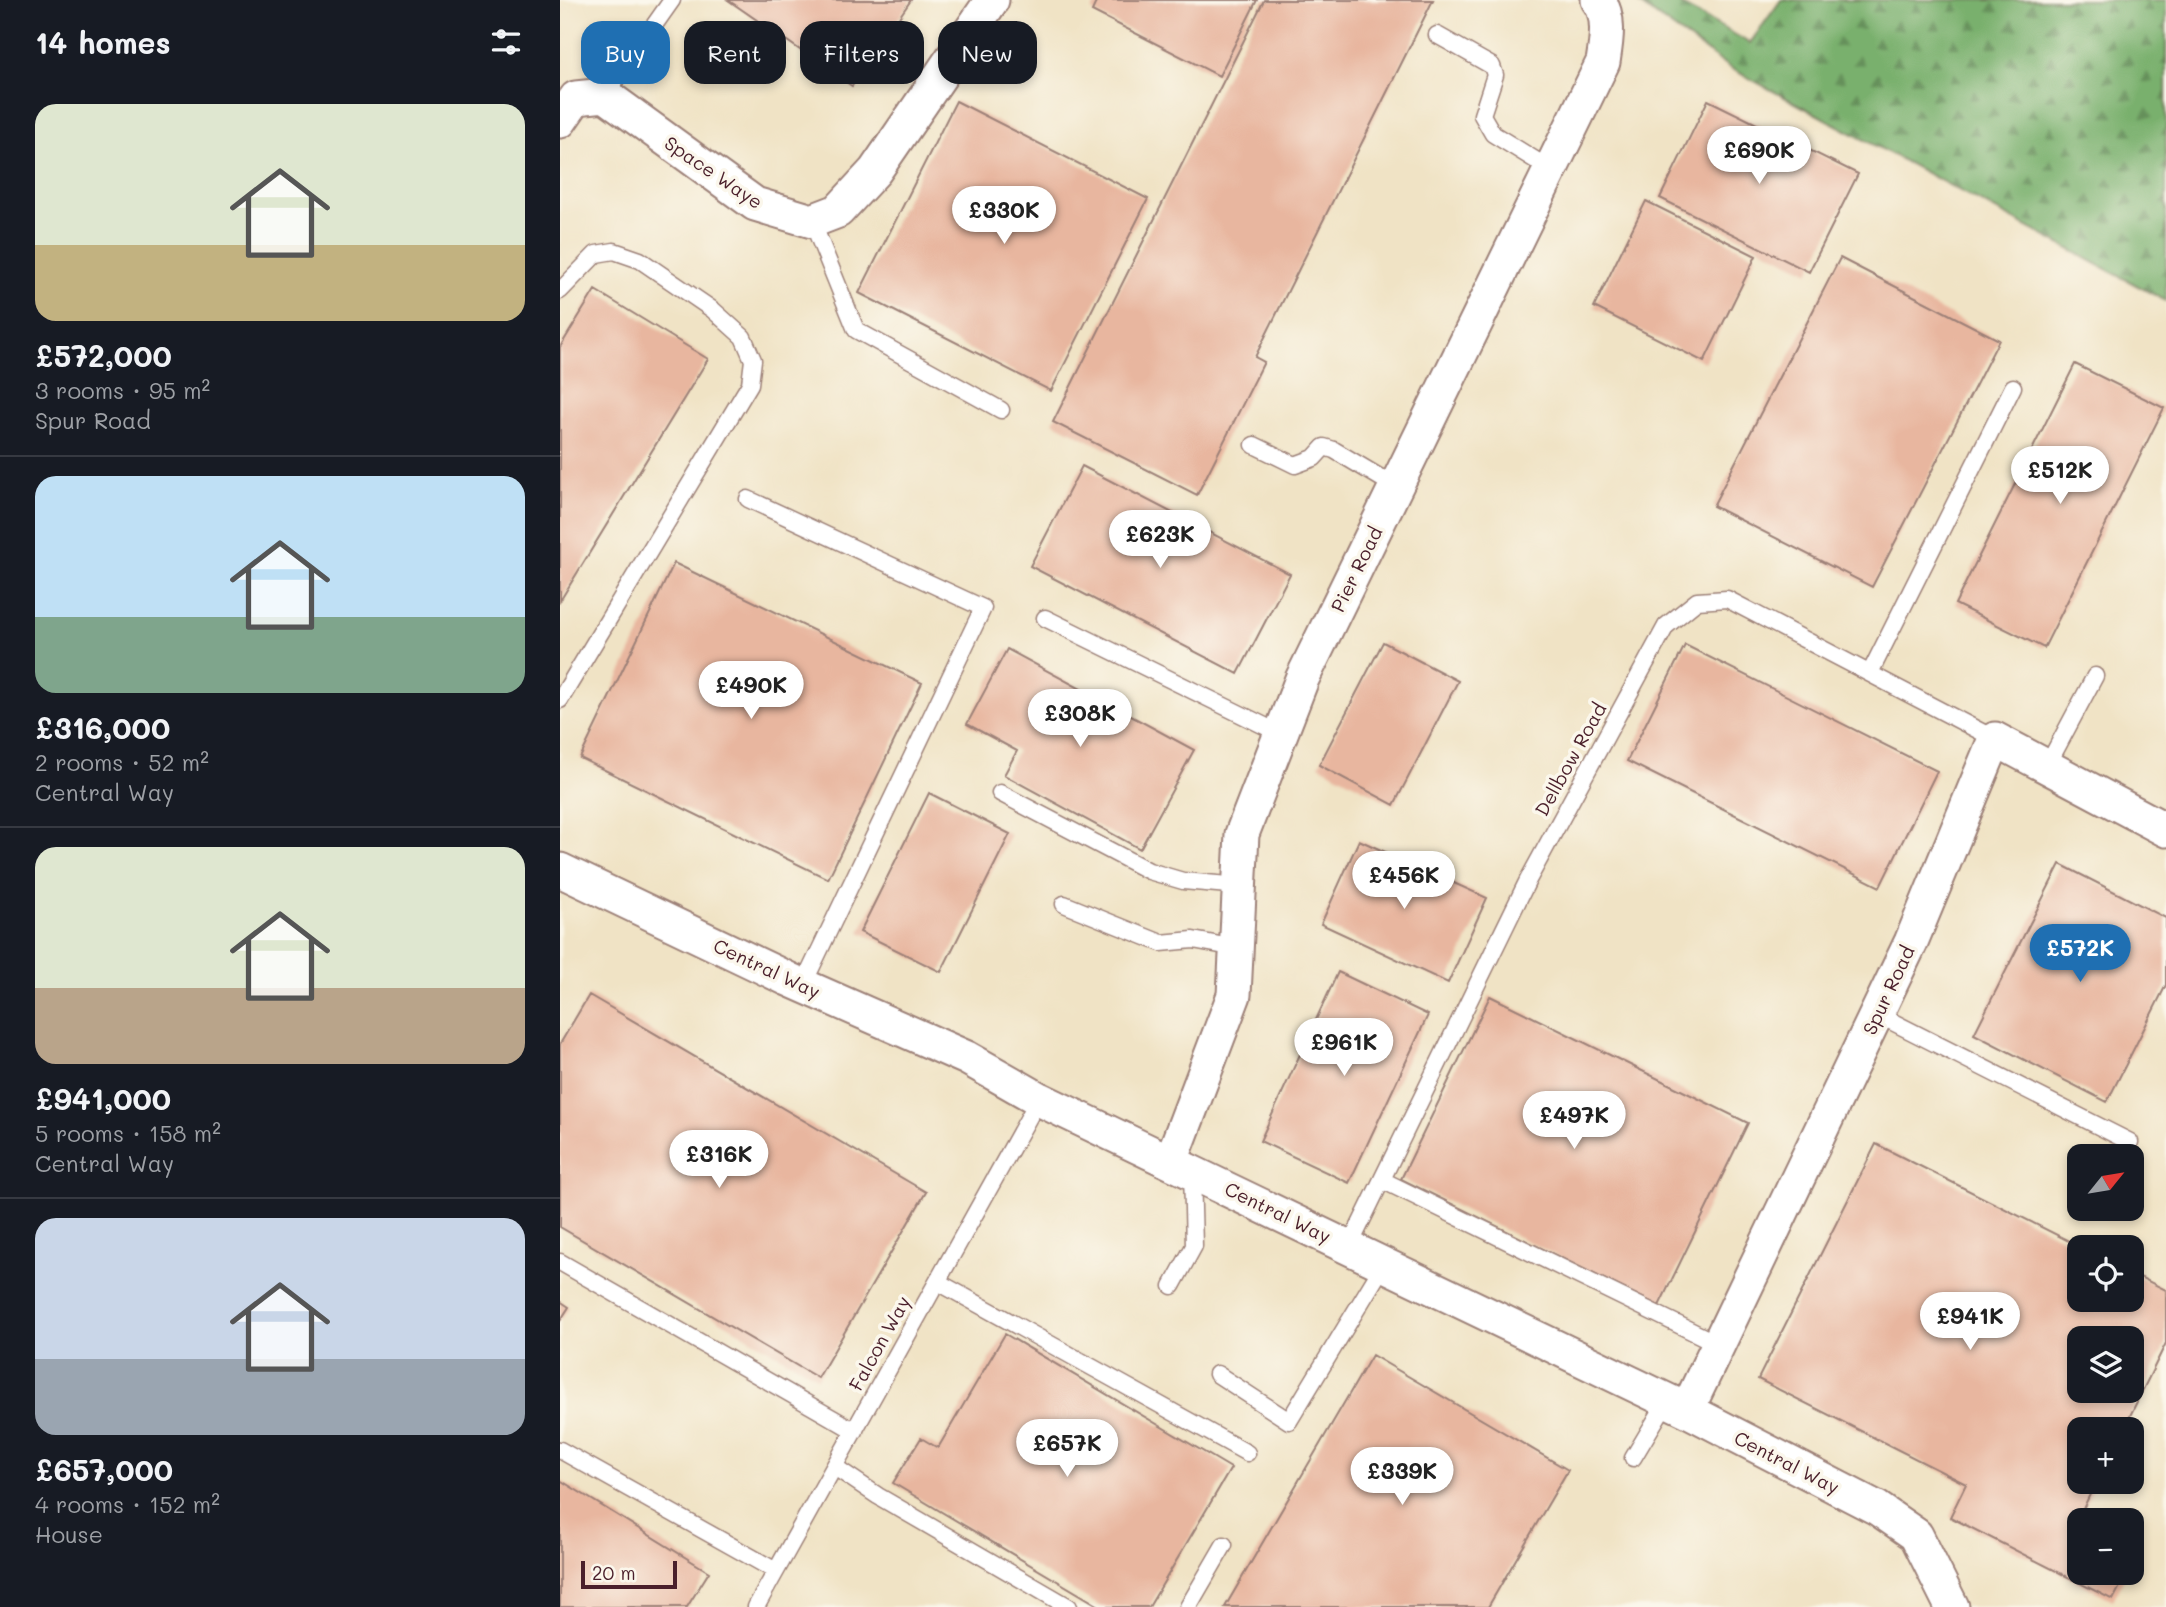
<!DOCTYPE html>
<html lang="en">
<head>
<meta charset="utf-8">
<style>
  :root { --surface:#171b24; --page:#242831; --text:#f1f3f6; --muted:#9ea1a6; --line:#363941; --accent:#1f6fb2 }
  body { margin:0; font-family:Mali,sans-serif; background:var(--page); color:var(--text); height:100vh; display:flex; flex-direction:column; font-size:26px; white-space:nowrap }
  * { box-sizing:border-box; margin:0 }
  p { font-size:23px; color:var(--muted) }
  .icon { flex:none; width:38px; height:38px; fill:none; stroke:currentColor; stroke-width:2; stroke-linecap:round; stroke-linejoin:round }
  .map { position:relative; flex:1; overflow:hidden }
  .panel { display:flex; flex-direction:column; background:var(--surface); width:560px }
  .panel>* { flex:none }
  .banner { position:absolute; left:21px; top:21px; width:665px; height:63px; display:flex; gap:14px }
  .needle { width:46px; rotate:60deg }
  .controls { position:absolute; left:1507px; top:1144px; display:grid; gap:14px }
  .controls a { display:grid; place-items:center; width:77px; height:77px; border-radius:14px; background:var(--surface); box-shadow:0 4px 10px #0003; font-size:35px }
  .scale { position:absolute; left:21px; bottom:18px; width:96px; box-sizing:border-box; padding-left:7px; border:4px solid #4a1f2b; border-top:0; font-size:19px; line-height:24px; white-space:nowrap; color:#4a1f2b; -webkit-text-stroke:5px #fbf7ec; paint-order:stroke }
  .price { position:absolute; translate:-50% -60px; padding:0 16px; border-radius:24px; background:#fff; color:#222; font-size:23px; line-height:46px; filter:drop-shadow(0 2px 4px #0008) }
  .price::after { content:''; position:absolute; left:50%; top:42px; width:21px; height:16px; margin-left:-10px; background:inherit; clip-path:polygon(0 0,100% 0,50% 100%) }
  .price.current { background:var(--accent); color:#fff }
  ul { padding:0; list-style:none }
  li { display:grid; align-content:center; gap:14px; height:371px; padding:0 35px }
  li+li { border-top:2px solid var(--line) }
  li span { display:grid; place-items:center; height:217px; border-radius:21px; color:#555 }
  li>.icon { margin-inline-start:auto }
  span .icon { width:126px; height:126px; fill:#fffc; stroke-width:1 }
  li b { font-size:30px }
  h2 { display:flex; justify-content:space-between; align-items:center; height:84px; padding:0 35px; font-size:30px }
  .chip { padding:0 24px; border-radius:21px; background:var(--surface); box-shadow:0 4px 10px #0003; font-size:24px; line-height:63px }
  .chip.current { background:var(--accent); color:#fff }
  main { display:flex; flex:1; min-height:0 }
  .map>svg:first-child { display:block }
  .forest { fill:url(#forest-firs); stroke:#62684c; stroke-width:2 }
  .building { fill:#e8b69f; fill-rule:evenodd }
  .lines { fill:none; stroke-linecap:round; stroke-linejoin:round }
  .service-casing { stroke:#9d8178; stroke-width:19 }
  .minor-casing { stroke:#9d8178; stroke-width:37 }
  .service { stroke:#fff; stroke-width:16 }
  .minor { stroke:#fff; stroke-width:33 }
  .labels { text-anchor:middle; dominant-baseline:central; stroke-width:7; stroke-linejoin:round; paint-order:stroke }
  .street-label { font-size:19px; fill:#4a1f2b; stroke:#fbf7ec }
</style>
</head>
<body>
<main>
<section class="panel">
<h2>14 homes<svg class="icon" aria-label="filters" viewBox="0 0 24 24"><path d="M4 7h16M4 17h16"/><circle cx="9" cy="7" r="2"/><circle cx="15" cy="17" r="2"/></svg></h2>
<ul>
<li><span style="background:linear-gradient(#dfe7d0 65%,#c2b280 0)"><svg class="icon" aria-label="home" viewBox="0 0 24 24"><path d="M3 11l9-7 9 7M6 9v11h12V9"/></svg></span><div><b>£572,000</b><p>3 rooms · 95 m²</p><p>Spur Road</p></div></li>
<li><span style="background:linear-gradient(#bfe0f5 65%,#7fa58c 0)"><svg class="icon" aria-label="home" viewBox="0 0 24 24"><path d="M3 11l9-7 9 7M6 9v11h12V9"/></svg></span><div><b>£316,000</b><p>2 rooms · 52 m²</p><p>Central Way</p></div></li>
<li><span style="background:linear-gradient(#dfe7d0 65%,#b9a48a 0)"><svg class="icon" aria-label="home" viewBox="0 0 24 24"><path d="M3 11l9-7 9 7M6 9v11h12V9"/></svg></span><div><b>£941,000</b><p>5 rooms · 158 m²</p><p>Central Way</p></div></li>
<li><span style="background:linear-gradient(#c9d6e8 65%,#9aa5b1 0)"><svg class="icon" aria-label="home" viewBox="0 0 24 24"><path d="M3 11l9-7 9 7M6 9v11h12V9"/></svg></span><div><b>£657,000</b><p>4 rooms · 152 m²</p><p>House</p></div></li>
</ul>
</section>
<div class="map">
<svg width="1606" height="1607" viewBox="0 0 1606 1607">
  <defs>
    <pattern id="forest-firs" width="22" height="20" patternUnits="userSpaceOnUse" patternTransform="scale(1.75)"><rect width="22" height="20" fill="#79b06d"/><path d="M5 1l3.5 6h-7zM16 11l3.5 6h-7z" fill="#658f5a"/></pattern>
  </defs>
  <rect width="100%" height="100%" fill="#fbf7ec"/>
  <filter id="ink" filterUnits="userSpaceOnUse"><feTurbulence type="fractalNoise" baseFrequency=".0143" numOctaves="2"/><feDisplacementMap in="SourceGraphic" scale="14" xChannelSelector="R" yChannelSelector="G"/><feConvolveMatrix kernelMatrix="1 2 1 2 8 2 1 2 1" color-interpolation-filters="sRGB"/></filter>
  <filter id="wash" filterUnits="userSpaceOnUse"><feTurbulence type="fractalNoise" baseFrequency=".00686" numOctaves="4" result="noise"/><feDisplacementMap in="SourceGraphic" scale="28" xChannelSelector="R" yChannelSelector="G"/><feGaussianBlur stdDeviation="1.57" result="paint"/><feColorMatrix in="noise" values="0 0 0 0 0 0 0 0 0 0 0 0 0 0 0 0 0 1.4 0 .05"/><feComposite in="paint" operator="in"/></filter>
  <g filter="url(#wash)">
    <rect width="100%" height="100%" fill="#f0e3c5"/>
    <path class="forest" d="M1074 0H1113L1190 43 1221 0H1606V301L1170 68Z"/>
    <g id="blocks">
      <path class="building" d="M168 0H351L292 86Z
        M537 0H697L659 76 532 11Z
        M704 0H873L695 357 704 362 637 495 493 422Z
        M1148 100 1298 174 1249 272 1100 198Z
        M396 101 588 199 491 391 299 293Z
        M1086 201 1196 256 1144 362 1034 307Z
        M1280 258 1439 340 1312 587 1153 506Z
        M35 290 148 359 0 601V347Z
        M1515 364 1604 408 1484 648 1395 604Z
        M522 466 730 574 678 674 470 566Z
        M114 563 362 683 268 879 20 758Z
        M823 642 898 681 834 805 759 765Z
        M1125 645 1377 771 1320 887 1067 761Z
        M447 649 634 750 580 849 444 775 457 751 407 724Z
        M369 793 450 834 381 972 300 932Z
        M799 840 927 898 888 983 761 924Z
        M1500 864 1606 918V985L1547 1102 1414 1034Z
        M778 972 868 1015 789 1183 700 1141Z
        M29 995 366 1192 258 1378 0 1227V1044Z
        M930 996 1188 1123 1099 1306 841 1179Z
        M1316 1144 1519 1246V1300H1572V1273L1606 1290V1343L1563 1430H1519V1482H1536L1520 1515 1532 1521H1519V1573H1567L1553 1600 1390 1517 1406 1484 1198 1379ZM1519 1339H1572V1391H1519Z
        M0 1301 9 1307 0 1321Z
        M445 1334 671 1468 589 1607H541L333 1483 361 1438 378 1448Z
        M812 1355 1008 1470 928 1607H665Z
        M0 1480 149 1572 127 1607H0Z
        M1572 1541 1581 1545 1572 1564Z"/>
    </g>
  </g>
  <g filter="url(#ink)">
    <use href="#blocks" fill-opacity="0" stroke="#9d8178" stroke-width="2"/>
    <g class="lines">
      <g class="service-casing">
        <path id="service" d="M877 35 932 66 935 75 922 115 933 134 990 169
          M45 95 112 0
          M252 221 296 330 441 410
          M0 291 36 254 54 251 80 260 153 310 183 337 193 360 190 384 0 700
          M694 445 735 465 754 458 764 447 774 450 836 487
          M188 499 423 608 243 985
          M485 618 721 734
          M1310 673 1453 387
          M1487 766 1535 676
          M440 793 589 871 623 881 680 886
          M504 904 601 943 633 940 676 948
          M1317 1014 1570 1142
          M822 1180 1158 1344
          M789 1247 968 880 1106 626 1137 601 1167 599 1435 739
          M0 1262 295 1431
          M378 1282 687 1453
          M612 1286 634 1246 632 1171
          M657 1374 729 1421 824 1264
          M0 1450 216 1571
          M1073 1458 1107 1401
          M275 1467 318 1496 509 1607
          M196 1607 479 1099
          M628 1607 664 1545"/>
      </g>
      <g class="minor-casing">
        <path id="minor" d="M0 121 16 98 45 95 195 204 252 221 278 211 315 171 432 0
          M0 870 228 979 407 1058 479 1099 1127 1410 1317 1508 1356 1535 1392 1607
          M611 1161 674 995 682 834 742 679 1043 62C1046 43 1051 16 1038 0
          M1127 1410 1351 942 1435 739 1606 830"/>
      </g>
      <use href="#service" class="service"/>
      <use href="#minor" class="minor"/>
    </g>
  </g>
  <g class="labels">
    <g class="street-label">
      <text transform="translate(154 172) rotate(34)">Space Waye</text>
      <text transform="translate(796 569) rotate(-64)">Pier Road</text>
      <text transform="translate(1010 759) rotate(-61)">Dellbow Road</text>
      <text transform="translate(207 968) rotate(25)">Central Way</text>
      <text transform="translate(1328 990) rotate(-65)">Spur Road</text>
      <text transform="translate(718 1212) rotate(26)">Central Way</text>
      <text transform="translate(319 1343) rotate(-61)">Falcon Way</text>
      <text transform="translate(1227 1462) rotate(27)">Central Way</text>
    </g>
  </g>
</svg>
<div class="controls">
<a><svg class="needle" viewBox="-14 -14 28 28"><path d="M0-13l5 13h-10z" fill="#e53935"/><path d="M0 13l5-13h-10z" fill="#9ea1a6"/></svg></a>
<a><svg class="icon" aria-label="locate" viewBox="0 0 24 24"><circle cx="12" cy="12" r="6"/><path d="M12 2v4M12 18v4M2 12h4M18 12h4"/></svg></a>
<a><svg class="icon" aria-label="layers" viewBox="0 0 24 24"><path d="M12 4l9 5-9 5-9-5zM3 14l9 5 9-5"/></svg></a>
<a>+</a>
<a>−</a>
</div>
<div class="scale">20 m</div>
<b class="price" style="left:1199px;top:186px">£690K</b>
<b class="price" style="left:444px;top:246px">£330K</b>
<b class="price" style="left:1500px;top:506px">£512K</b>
<b class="price" style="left:600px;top:570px">£623K</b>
<b class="price" style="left:191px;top:721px">£490K</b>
<b class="price" style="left:520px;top:749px">£308K</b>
<b class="price" style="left:844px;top:911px">£456K</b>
<b class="price current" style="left:1520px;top:984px">£572K</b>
<b class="price" style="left:784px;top:1078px">£961K</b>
<b class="price" style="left:1014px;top:1151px">£497K</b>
<b class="price" style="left:159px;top:1190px">£316K</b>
<b class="price" style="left:1410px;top:1352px">£941K</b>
<b class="price" style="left:507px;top:1479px">£657K</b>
<b class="price" style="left:842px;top:1507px">£339K</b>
<div class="banner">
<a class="chip current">Buy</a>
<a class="chip">Rent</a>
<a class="chip">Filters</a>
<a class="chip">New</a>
</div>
</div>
</main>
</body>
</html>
